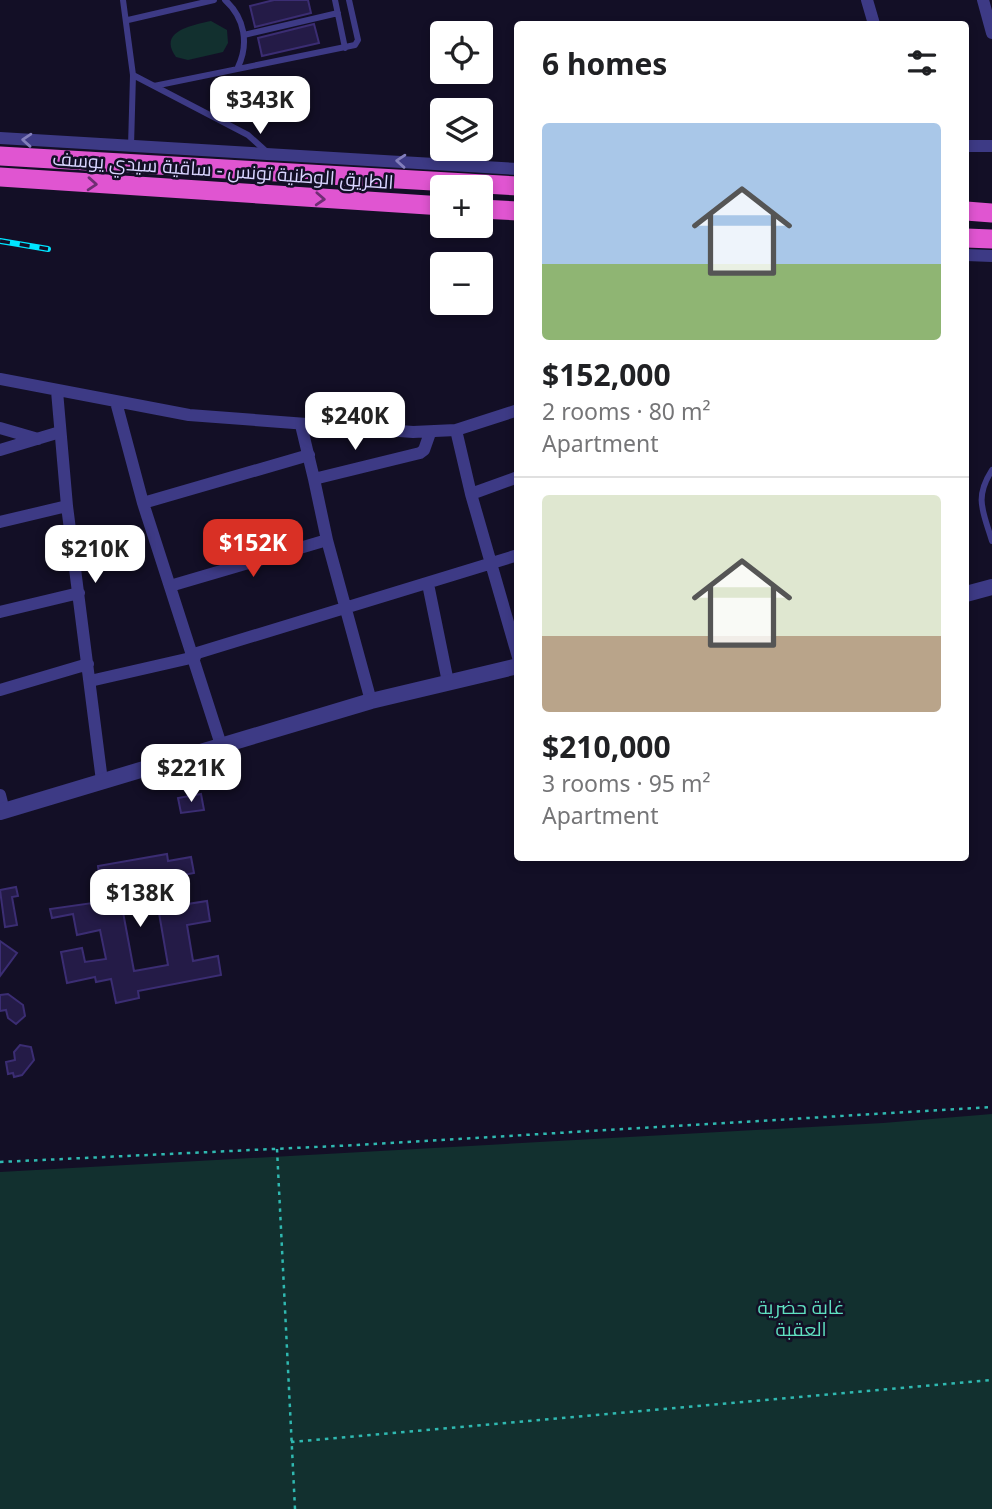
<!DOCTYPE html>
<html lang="en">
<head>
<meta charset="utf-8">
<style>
  :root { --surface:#fff; --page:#f2f2f2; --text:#202124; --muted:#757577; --line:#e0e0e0; --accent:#d93025 }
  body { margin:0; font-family:"Noto Sans",Cairo,sans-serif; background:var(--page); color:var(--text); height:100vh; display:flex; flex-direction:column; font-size:26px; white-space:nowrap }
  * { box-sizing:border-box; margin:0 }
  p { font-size:23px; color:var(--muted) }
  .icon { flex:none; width:38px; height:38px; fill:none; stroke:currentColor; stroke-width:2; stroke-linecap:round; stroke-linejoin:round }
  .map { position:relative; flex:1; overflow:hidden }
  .panel { position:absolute; left:514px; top:21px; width:455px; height:840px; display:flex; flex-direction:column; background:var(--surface); border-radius:7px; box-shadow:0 4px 10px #0003 }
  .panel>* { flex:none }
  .tools { position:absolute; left:430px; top:21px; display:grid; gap:14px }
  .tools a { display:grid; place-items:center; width:63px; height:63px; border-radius:7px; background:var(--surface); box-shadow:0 4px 10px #0003; font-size:35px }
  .price { position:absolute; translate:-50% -60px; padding:0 16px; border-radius:14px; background:#fff; color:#222; font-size:23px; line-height:46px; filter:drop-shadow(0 2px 4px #0008) }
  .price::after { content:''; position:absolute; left:50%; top:42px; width:21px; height:16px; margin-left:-10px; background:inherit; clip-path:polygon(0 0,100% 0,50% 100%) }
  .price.on { background:var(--accent); color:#fff }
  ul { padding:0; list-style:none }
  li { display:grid; align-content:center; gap:14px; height:371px; padding:0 28px }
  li+li { border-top:2px solid var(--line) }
  li span { display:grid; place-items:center; height:217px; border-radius:7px; color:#555 }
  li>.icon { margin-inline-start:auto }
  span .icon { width:126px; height:126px; fill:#fffc; stroke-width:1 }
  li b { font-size:30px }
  h2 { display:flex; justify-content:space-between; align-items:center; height:84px; padding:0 28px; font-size:30px }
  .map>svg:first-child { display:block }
  .green { fill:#12302f }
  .building { fill:#241b47; stroke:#3b2d73; stroke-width:2; fill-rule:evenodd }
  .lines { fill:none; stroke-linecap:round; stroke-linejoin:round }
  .path { stroke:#2fb8b0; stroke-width:2.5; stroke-dasharray:3.5 5; stroke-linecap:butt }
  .service { stroke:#3d3a85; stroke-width:6 }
  .minor { stroke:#3d3a85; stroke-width:12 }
  .tertiary { stroke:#3d3a85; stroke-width:16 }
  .trunk { stroke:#e055d1; stroke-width:19 }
  .rail-casing { stroke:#00e5ff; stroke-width:6 }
  .rail { stroke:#130f26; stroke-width:3.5; stroke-dasharray:10; stroke-linecap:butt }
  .oneway { stroke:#837fbc }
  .oneway2 { stroke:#6f2e73 }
  .labels { text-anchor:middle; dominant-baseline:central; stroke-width:5; stroke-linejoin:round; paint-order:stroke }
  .street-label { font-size:19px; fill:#d9d4ff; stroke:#130f26 }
  .park-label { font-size:19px; fill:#5fe0c0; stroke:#130f26 }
</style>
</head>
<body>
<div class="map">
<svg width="992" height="1509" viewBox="0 0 992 1509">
  <rect width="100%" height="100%" fill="#130f26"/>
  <path class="green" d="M211 21 227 30 228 43 223 52 188 60 176 57C157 31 193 25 211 21Z
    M992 1114V1509H0V1172L883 1123Z"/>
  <path class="building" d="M274 0H308L311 13 255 27 250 6Z
    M314 24 319 43 262 56 258 38Z
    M201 794 204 810 181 813 178 798Z
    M167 854 168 861 191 857 194 873 178 876 181 905 207 901 210 921 187 925 193 961 218 956 221 975 138 991 139 998 116 1003 111 979 96 982 95 977 67 983 61 952 82 948 85 962 106 959 100 930 77 935 73 914 52 918 50 909 100 902 96 874 99 873 98 866ZM155 890 168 965 134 971 120 896Z
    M16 887 18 896 12 897 17 925 5 927 0 890Z
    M0 941 17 953 0 976Z
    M8 994 23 1005 25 1016 16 1024 8 1018 6 1010 0 1011V995Z
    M20 1045 31 1047 34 1060 22 1075 14 1077 13 1073 8 1074 6 1062 15 1060 14 1052Z"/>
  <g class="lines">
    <path class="path" d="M277 1149 295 1509
      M0 1162 357 1145 992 1107
      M291 1442 992 1380"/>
    <path class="service" d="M123 0 133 75 131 146
      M225 0C245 18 249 44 238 67
      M335 0 345 48
      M128 20 214 0
      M244 35 338 13
      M133 75 248 135 268 153
      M154 86 355 45 358 40 349 0
      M992 470C974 498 983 511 992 541"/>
    <path class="minor" d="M867 0 874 24
      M983 0 992 33
      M0 138 518 169
      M966 146H992
      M966 255 992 256
      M0 379 189 415 413 432 456 430 518 410
      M57 391 67 506 102 781
      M116 402 143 503 222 748
      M301 425 314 479 420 453 424 450 430 433
      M0 428 38 439
      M456 430 471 494 518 657
      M0 450 60 432
      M314 479 327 540 371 701
      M471 494 518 477
      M143 503 309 455
      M0 522 67 506
      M428 584 448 682
      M170 586 327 540
      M0 612 79 593
      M194 654 518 555
      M90 681 195 657
      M0 690 88 664
      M0 795 4 811"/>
    <path class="tertiary" d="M966 594 992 587
      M0 812 371 701 518 666"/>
    <path class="trunk" d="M0 156 518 186
      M0 177 443 206
      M481 209 518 211
      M966 211 992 213
      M966 238 992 239"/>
    <g class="rail-casing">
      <path id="rail" d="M0 241 48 249"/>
    </g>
    <use href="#rail" class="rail"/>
  </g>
  <defs><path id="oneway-chevron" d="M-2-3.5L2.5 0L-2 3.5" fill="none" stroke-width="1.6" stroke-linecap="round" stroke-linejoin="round" transform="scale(1.75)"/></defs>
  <g class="oneway">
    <use href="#oneway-chevron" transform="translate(27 140) rotate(-176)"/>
    <use href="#oneway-chevron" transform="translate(401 161) rotate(-176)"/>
  </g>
  <g class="oneway2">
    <use href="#oneway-chevron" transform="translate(92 184) rotate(4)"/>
    <use href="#oneway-chevron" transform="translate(320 199) rotate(3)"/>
  </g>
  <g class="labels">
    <g class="street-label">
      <text transform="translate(223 170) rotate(4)">الطريق الوطنية تونس - ساقية سيدي يوسف</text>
    </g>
    <g class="park-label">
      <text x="801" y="1307">غابة حضرية<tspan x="801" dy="22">العقبة</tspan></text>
    </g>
  </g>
</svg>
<div class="tools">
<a><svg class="icon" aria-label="locate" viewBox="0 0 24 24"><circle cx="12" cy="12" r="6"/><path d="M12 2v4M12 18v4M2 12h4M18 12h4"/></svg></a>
<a><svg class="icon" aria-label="layers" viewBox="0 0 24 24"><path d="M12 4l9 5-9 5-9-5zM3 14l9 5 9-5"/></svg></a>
<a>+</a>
<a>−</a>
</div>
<b class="price" style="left:260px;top:136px">$343K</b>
<b class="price" style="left:355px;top:452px">$240K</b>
<b class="price on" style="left:253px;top:579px">$152K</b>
<b class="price" style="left:95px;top:585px">$210K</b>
<b class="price" style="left:191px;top:804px">$221K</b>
<b class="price" style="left:140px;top:929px">$138K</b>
<section class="panel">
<h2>6 homes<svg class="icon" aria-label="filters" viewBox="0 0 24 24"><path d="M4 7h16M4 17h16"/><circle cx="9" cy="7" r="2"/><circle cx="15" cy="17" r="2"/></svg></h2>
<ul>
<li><span style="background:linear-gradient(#a9c7e8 65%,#8fb573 0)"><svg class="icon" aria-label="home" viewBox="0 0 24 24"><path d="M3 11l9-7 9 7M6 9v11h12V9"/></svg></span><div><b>$152,000</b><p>2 rooms · 80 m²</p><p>Apartment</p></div></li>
<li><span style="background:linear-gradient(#dfe7d0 65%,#b9a48a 0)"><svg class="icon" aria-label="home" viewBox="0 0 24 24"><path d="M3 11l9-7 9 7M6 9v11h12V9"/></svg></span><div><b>$210,000</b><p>3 rooms · 95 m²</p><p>Apartment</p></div></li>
</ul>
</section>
</div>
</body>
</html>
